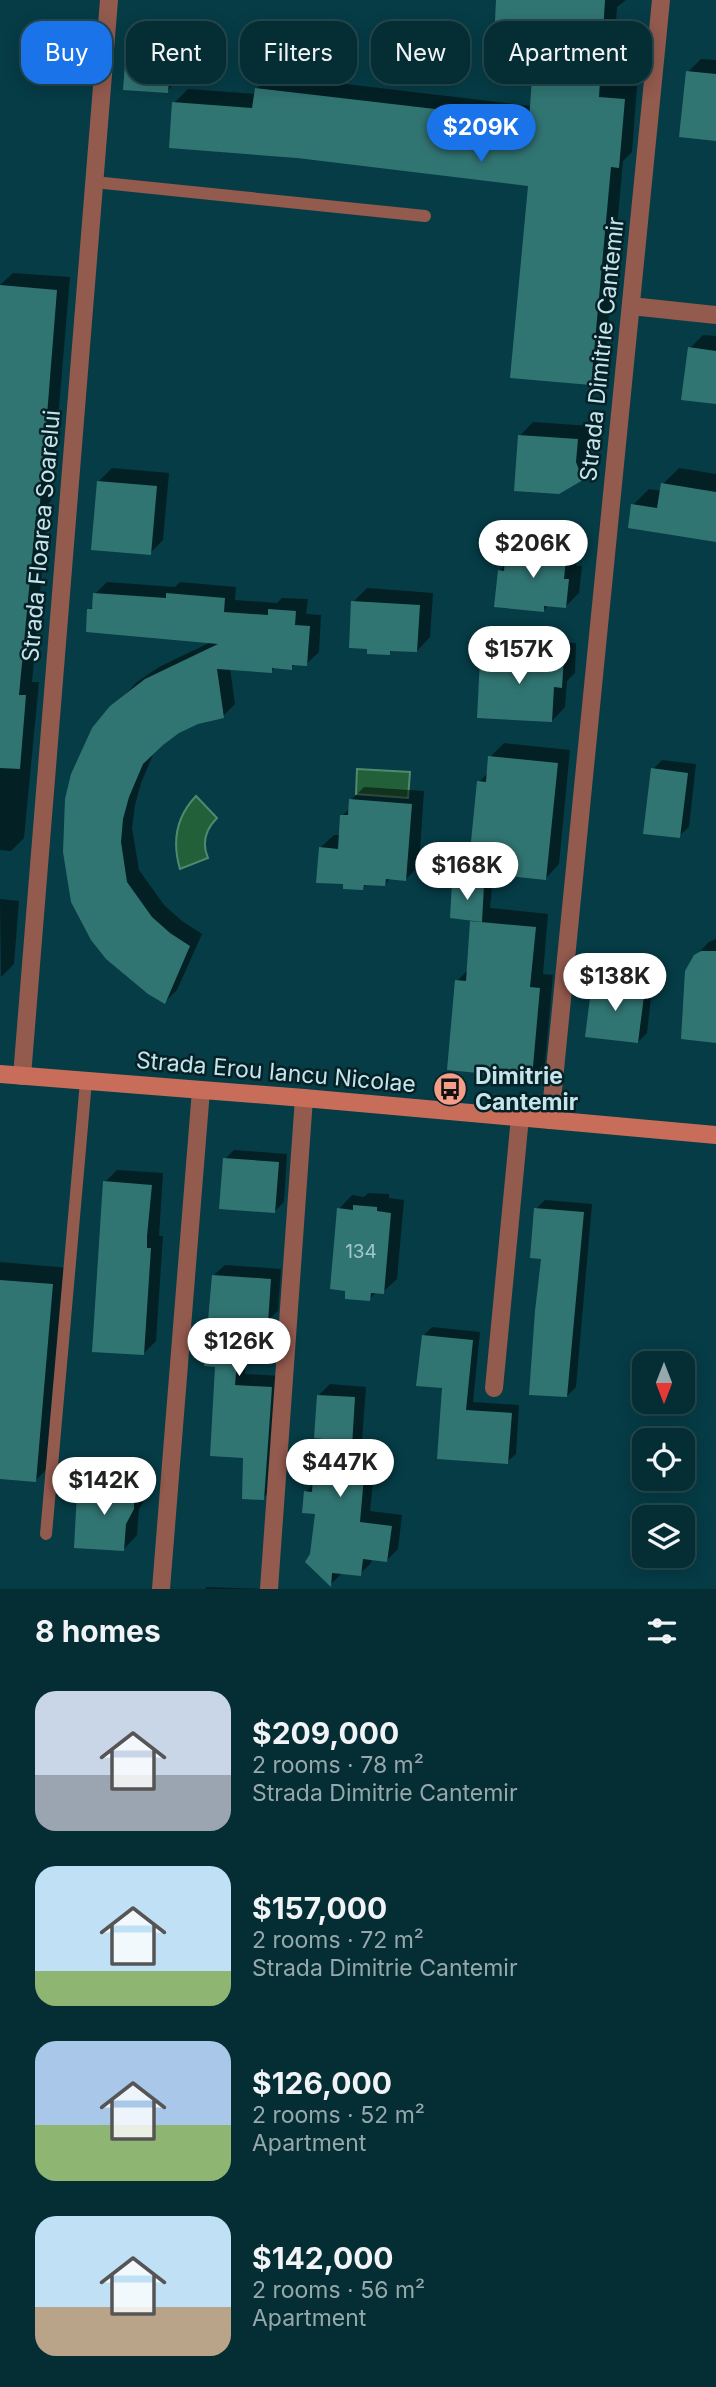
<!DOCTYPE html>
<html lang="en">
<head>
<meta charset="utf-8">
<style>
  :root { --surface:#042d34; --page:#0d353c; --text:#f1f3f6; --muted:#97a8ac; --line:#25494f; --accent:#1a73e8 }
  body { margin:0; font-family:Inter,sans-serif; background:var(--page); color:var(--text); height:100vh; display:flex; flex-direction:column; font-size:26px; white-space:nowrap }
  * { box-sizing:border-box; margin:0 }
  p { font-size:23px; color:var(--muted) }
  .icon { flex:none; width:38px; height:38px; fill:none; stroke:currentColor; stroke-width:2; stroke-linecap:round; stroke-linejoin:round }
  .map { position:relative; height:1589px; overflow:hidden }
  .sheet { display:flex; flex-direction:column; background:var(--surface); flex:1 }
  .sheet>* { flex:none }
  .guide { position:absolute; left:21px; top:21px; width:676px; height:63px; display:flex; gap:14px }
  .needle { width:46px; rotate:180deg }
  .fabs { position:absolute; left:632px; top:1351px; display:grid; gap:14px }
  .fabs a { display:grid; place-items:center; width:63px; height:63px; border-radius:14px; background:var(--surface); box-shadow:0 4px 18px #0003,0 0 0 2px var(--line); font-size:35px }
  .price { position:absolute; translate:-50% -60px; padding:0 16px; border-radius:24px; background:#fff; color:#222; font-size:23px; line-height:46px; filter:drop-shadow(0 2px 4px #0008) }
  .price::after { content:''; position:absolute; left:50%; top:42px; width:21px; height:16px; margin-left:-10px; background:inherit; clip-path:polygon(0 0,100% 0,50% 100%) }
  .price.selected { background:var(--accent); color:#fff }
  ul { padding:0; list-style:none }
  li { display:flex; align-items:center; gap:21px; height:175px; padding:0 35px }
  li span { display:grid; place-items:center; flex:none; width:196px; height:140px; border-radius:21px; color:#555 }
  li>.icon { margin-inline-start:auto }
  span .icon { width:84px; height:84px; fill:#fffc; stroke-width:1 }
  li b { font-size:30px }
  h2 { display:flex; justify-content:space-between; align-items:center; height:84px; padding:0 35px; font-size:30px }
  .tag { padding:0 24px; border-radius:21px; background:var(--surface); box-shadow:0 4px 18px #0003,0 0 0 2px var(--line); font-size:24px; line-height:63px }
  .tag.selected { background:var(--accent); color:#fff }
  .map>svg:first-child { display:block }
  .water { fill:#216039; stroke:#52886e; stroke-width:2 }
  .shadow { fill:#0007 }
  .building { fill:#317573 }
  .lines { fill:none; stroke-linecap:round; stroke-linejoin:round }
  .lane { stroke:#935a4e; stroke-width:12 }
  .street { stroke:#935a4e; stroke-width:18 }
  .secondary { stroke:#c76d59; stroke-width:18 }
  .labels { text-anchor:middle; dominant-baseline:central; stroke-width:5; stroke-linejoin:round; paint-order:stroke }
  .number-label { font-size:19px; fill:#a0c8cd }
  .street-label { font-size:23px; fill:#c5e4eb; stroke:#062126 }
  .poi-label { font-size:23px; font-weight:bold; fill:#c5e4eb; stroke:#062126; text-anchor:start }
</style>
</head>
<body>
<div class="map">
<svg width="716" height="1589" viewBox="0 0 716 1589">
  <rect width="100%" height="100%" fill="#063c46"/>
  <path class="water" d="M357 769 410 772 408 798 356 794Z
    M196 796 217 818C205 830 202 844 208 858L180 869C172 842 176 817 196 796Z"/>
  <path class="shadow" d="M564 0H626L617 7 612 84 637 86 632 152 623 161 604 370 590 383 530 184 174 103 188 89 256 94V89L270 75 531 106Z
    M136 41 179 44 176 82 167 91 127 50Z
    M701 59 716 60V139L688 72Z
    M13 273 70 277 51 501 48 504 32 682H39L24 838 11 851 0 850V285Z
    M703 335 716 336V402L690 348Z
    M533 422 590 426 589 448 595 465 581 478 520 436Z
    M112 468 169 473 163 540 150 553 98 482Z
    M679 468 716 474V540L633 505 649 489 662 491 663 484Z
    M553 533 579 536 576 566H582L579 593 566 606 549 605 543 610 499 571 506 564 508 549 521 536 548 538Z
    M107 582 175 587 180 582 236 587 235 600 277 603 282 598 308 599 306 614 321 615 319 652 306 664 296 663 291 668 275 667 271 671 230 668 235 704 223 716 198 722 178 731 155 750 141 783 135 805 132 828 139 870 164 905 182 921 202 934 177 990 165 1002 125 975 94 729 137 682 159 667 213 641 89 610 94 605 95 594Z
    M367 588 433 593 430 637 417 651 394 649 389 653 353 602Z
    M515 639 576 643 575 673 567 681 565 707 552 721 482 660 496 646 507 647Z
    M504 743 570 750 559 864 546 878 479 782 489 772 490 757Z
    M662 760 696 764 689 827 679 836 653 769Z
    M364 787 424 791 419 866 406 879 391 878 385 884 368 883 363 888 345 883 320 848 334 835H341L342 816 350 808 351 800Z
    M463 875 493 877 490 908 548 914 543 974 553 975 545 1063 531 1077 457 981 468 970 472 921 474 919 454 884Z
    M0 899 19 901 14 964 1 977Z
    M716 939V1041L695 956 709 942Z
    M602 974 653 979 647 1033 638 1042 593 983Z
    M234 1150 287 1154 284 1202 275 1211 225 1159Z
    M117 1170 163 1173 159 1236H163L156 1341 143 1354 105 1182Z
    M368 1193 389 1194V1198L404 1200 397 1279 383 1292H377L369 1299 347 1289 339 1209 352 1195 364 1197Z
    M545 1200 592 1204 576 1387 567 1396 536 1209Z
    M0 1262 69 1268 53 1463 36 1480 0 1477Z
    M225 1265 281 1269 278 1311 268 1320V1327L257 1338 248 1337 245 1374 282 1376 274 1487 263 1498 245 1456 217 1365 214 1275Z
    M432 1327 480 1332 473 1402 519 1405 516 1454 507 1462 444 1387 423 1336Z
    M330 1384 366 1387 361 1453 376 1454 370 1511 402 1515 398 1549 387 1560 372 1558 371 1563 360 1574H341L331 1584 312 1555 317 1513 305 1492 315 1483 337 1438 319 1395Z
    M116 1467 134 1468 141 1473 147 1484V1495L139 1509 137 1535 124 1549 79 1492 92 1479 103 1480Z
    M207 1587 265 1589H205Z"/>
  <path class="building" d="M496 0H605L599 97 625 99 619 168 611 167 591 385 510 378 528 186 297 158 169 148 172 102 252 108 255 88 529 120 533 64 493 62Z
    M126 49 171 52 168 93 123 90Z
    M686 71 716 74V141L679 137Z
    M0 285 57 290 39 516H36L19 695H26L20 769 0 768Z
    M688 347 716 351V404L681 400Z
    M518 435 578 439 576 462 583 480 559 494 514 491Z
    M97 481 157 486 151 555 91 550Z
    M661 483 716 492V542L628 528 631 504 657 508Z
    M538 546 567 549 564 579H569L566 608 544 606V612L494 607 498 570 504 571 506 548 538 551Z
    M93 593 166 598V593L225 598 224 612 268 615V609L296 611 295 625 310 626 307 666 292 665V670L272 668V673L217 669 224 718 198 724 179 733 163 745 143 764 129 797 123 819 121 842 127 882 152 917 170 933 190 946 165 1004 148 994 106 959 91 940 71 902 63 852 65 799 71 774 92 728 110 706 145 679 218 644 86 632 87 609H92Z
    M351 601 420 605 417 652 390 651V655L367 654V649L349 648Z
    M499 651 564 655 562 688 554 687 552 722 477 718 480 659 499 660Z
    M488 756 558 763 546 880 468 872 477 781 486 782Z
    M651 768 688 773 680 838 643 834Z
    M349 799 412 804 406 881 386 879 385 886 364 885 363 890 343 889V884L316 883 319 847 338 849 340 815H348Z
    M452 883 484 885 482 922 450 918Z
    M470 921 536 927 530 987 540 988 532 1078 447 1070 455 980 466 981Z
    M701 951H716V1043L681 1039 685 971 694 955Z
    M592 982 645 988 638 1043 585 1037Z
    M223 1158 279 1162 275 1213 219 1209Z
    M103 1181 152 1185 147 1236V1248H151L144 1355 92 1352Z
    M353 1205 377 1207V1211L391 1213 384 1294 371 1293 370 1301 345 1299V1291L330 1289 337 1208 353 1210Z
    M534 1208 584 1212 567 1397 529 1395 535 1311 541 1259 530 1258Z
    M212 1275 271 1279 268 1323H259L258 1339 239 1338 235 1385 272 1387 264 1500 242 1499 243 1458 210 1456 215 1367 204 1366Z
    M0 1280 53 1284 36 1482 0 1479Z
    M422 1335 473 1340 466 1410 512 1413 508 1464 437 1459 442 1388 416 1386Z
    M317 1395 355 1397 351 1463 365 1465 360 1522 392 1526 387 1562 363 1559 361 1576 332 1573 331 1587 305 1562 310 1554 315 1514 302 1513 304 1491 312 1492 313 1474 334 1440 314 1438Z
    M101 1480 120 1481 128 1486 134 1497V1509L126 1524 124 1551 74 1548 77 1492 100 1493Z"/>
  <g class="lines">
    <path class="lane" d="M94 182 425 216
      M46 1534 86 1081"/>
    <path class="street" d="M631 306 716 315
      M22 1076 109 0
      M550 1120 661 0
      M494 1388 520 1117
      M161 1589 201 1090
      M269 1589 304 1098"/>
    <path class="secondary" d="M0 1074 304 1098 716 1135"/>
  </g>
  <defs>
    <g id="bus-disc" transform="scale(1.75)"><circle r="9.5" fill="#f49e8a" stroke="#062126"/><path d="M-5-6H5V4H4V6H2V4H-2V6H-4V4H-5ZM-3.5-4V0h7V-4ZM-3.5 1.2v1.5H-2V1.2ZM2 1.2v1.5H3.5V1.2Z" fill="#111"/></g>
  </defs>
  <g fill-rule="evenodd">
    <use href="#bus-disc" x="450" y="1089"/>
  </g>
  <g class="labels">
    <g class="number-label">
      <text x="361" y="1251">134</text>
    </g>
    <g class="street-label">
      <text transform="translate(602 349) rotate(-84)">Strada Dimitrie Cantemir</text>
      <text transform="translate(41 536) rotate(-85)">Strada Floarea Soarelui</text>
      <text transform="translate(276 1072) rotate(5)">Strada Erou Iancu Nicolae</text>
    </g>
    <g class="poi-label">
      <text x="475" y="1076">Dimitrie<tspan x="475" dy="26">Cantemir</tspan></text>
    </g>
  </g>
</svg>
<div class="fabs">
<a><svg class="needle" viewBox="-14 -14 28 28"><path d="M0-13l5 13h-10z" fill="#e53935"/><path d="M0 13l5-13h-10z" fill="#97a8ac"/></svg></a>
<a><svg class="icon" aria-label="locate" viewBox="0 0 24 24"><circle cx="12" cy="12" r="6"/><path d="M12 2v4M12 18v4M2 12h4M18 12h4"/></svg></a>
<a><svg class="icon" aria-label="layers" viewBox="0 0 24 24"><path d="M12 4l9 5-9 5-9-5zM3 14l9 5 9-5"/></svg></a>
</div>
<b class="price selected" style="left:481px;top:164px">$209K</b>
<b class="price" style="left:533px;top:580px">$206K</b>
<b class="price" style="left:519px;top:686px">$157K</b>
<b class="price" style="left:467px;top:902px">$168K</b>
<b class="price" style="left:615px;top:1013px">$138K</b>
<b class="price" style="left:239px;top:1378px">$126K</b>
<b class="price" style="left:340px;top:1499px">$447K</b>
<b class="price" style="left:104px;top:1517px">$142K</b>
<div class="guide">
<a class="tag selected">Buy</a>
<a class="tag">Rent</a>
<a class="tag">Filters</a>
<a class="tag">New</a>
<a class="tag">Apartment</a>
</div>
</div>
<section class="sheet">
<h2>8 homes<svg class="icon" aria-label="filters" viewBox="0 0 24 24"><path d="M4 7h16M4 17h16"/><circle cx="9" cy="7" r="2"/><circle cx="15" cy="17" r="2"/></svg></h2>
<ul>
<li><span style="background:linear-gradient(#c9d6e8 60%,#9aa5b1 0)"><svg class="icon" aria-label="home" viewBox="0 0 24 24"><path d="M3 11l9-7 9 7M6 9v11h12V9"/></svg></span><div><b>$209,000</b><p>2 rooms · 78 m²</p><p>Strada Dimitrie Cantemir</p></div></li>
<li><span style="background:linear-gradient(#bfe0f5 75%,#8fb573 0)"><svg class="icon" aria-label="home" viewBox="0 0 24 24"><path d="M3 11l9-7 9 7M6 9v11h12V9"/></svg></span><div><b>$157,000</b><p>2 rooms · 72 m²</p><p>Strada Dimitrie Cantemir</p></div></li>
<li><span style="background:linear-gradient(#a9c7e8 60%,#8fb573 0)"><svg class="icon" aria-label="home" viewBox="0 0 24 24"><path d="M3 11l9-7 9 7M6 9v11h12V9"/></svg></span><div><b>$126,000</b><p>2 rooms · 52 m²</p><p>Apartment</p></div></li>
<li><span style="background:linear-gradient(#bfe0f5 65%,#b9a48a 0)"><svg class="icon" aria-label="home" viewBox="0 0 24 24"><path d="M3 11l9-7 9 7M6 9v11h12V9"/></svg></span><div><b>$142,000</b><p>2 rooms · 56 m²</p><p>Apartment</p></div></li>
</ul>
</section>
</body>
</html>
